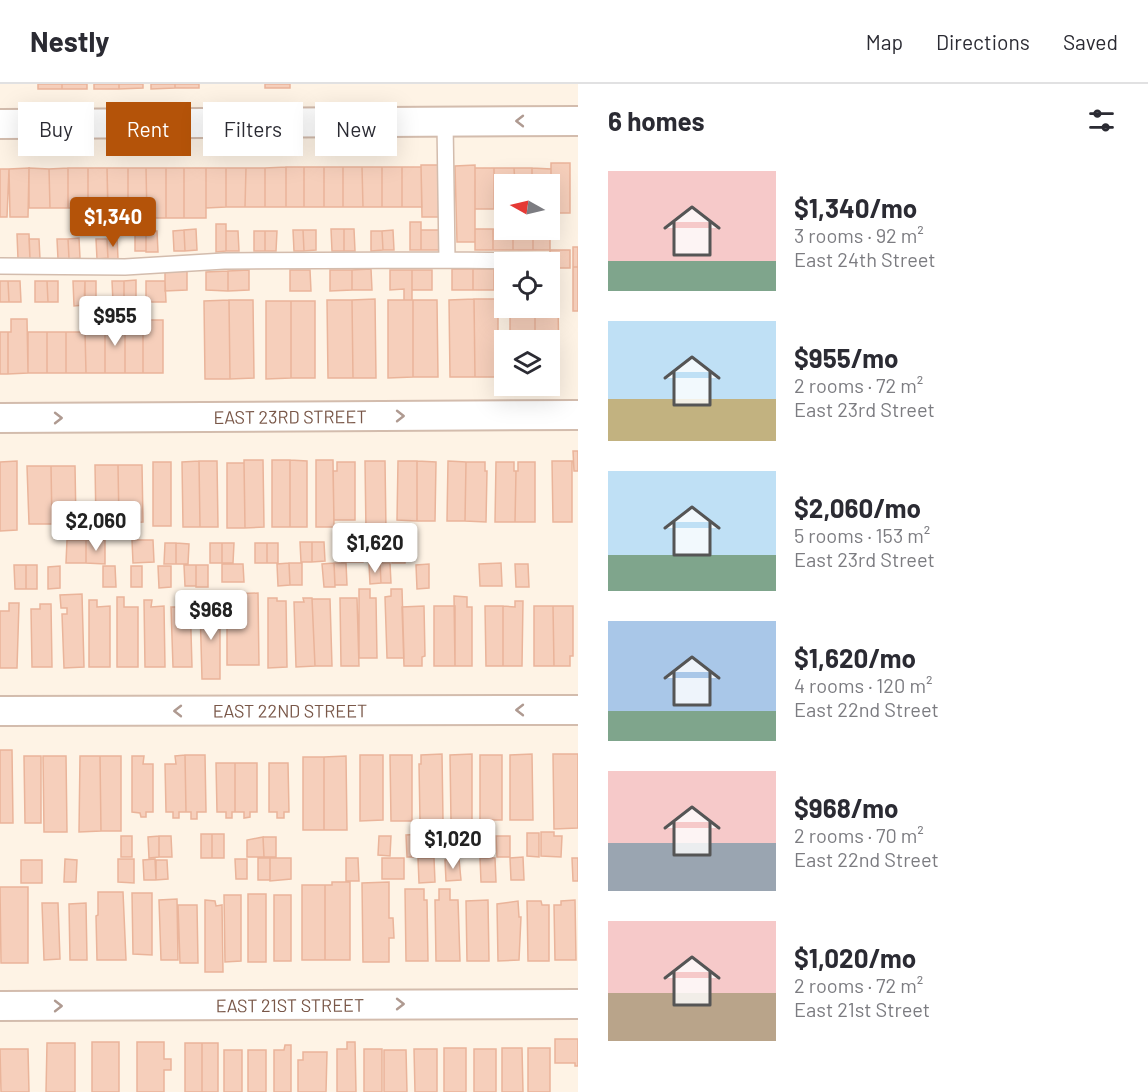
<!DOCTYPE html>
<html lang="en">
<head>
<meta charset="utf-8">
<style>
  :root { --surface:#fff; --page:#f7f7f7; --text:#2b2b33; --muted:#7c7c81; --line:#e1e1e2; --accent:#b45309 }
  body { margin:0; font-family:Barlow,sans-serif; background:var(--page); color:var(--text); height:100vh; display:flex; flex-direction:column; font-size:22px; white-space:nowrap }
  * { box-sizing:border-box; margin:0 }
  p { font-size:20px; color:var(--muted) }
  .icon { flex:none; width:33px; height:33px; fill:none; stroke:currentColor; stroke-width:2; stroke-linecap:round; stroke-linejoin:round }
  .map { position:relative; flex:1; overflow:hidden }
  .details { display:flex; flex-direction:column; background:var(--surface); width:570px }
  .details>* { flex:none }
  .hud { position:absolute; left:18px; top:18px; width:470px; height:54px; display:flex; gap:12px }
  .needle { width:39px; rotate:278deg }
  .controls { position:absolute; left:494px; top:90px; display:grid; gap:12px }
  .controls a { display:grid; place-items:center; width:66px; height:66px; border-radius:0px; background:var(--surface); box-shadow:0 6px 24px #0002; font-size:30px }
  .price { position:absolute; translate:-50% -51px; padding:0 14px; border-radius:6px; background:#fff; color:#222; font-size:20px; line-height:39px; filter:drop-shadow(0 2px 3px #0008) }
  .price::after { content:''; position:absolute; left:50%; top:36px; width:18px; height:14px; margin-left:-9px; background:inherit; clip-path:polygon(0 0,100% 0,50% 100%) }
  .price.active { background:var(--accent); color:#fff }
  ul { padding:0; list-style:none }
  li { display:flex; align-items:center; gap:18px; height:150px; padding:0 30px }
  li span { display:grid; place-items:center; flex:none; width:168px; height:120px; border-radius:0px; color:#555 }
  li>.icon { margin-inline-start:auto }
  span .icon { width:72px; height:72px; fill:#fffc; stroke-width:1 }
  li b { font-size:26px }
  h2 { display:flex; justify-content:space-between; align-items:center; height:72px; padding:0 30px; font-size:26px }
  .chip { padding:0 21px; border-radius:0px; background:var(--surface); box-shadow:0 6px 24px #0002; font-size:21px; line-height:54px }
  .chip.active { background:var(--accent); color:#fff }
  header { display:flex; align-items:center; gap:36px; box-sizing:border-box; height:84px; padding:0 30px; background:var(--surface); border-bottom:2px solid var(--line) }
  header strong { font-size:28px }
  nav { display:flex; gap:33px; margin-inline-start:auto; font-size:21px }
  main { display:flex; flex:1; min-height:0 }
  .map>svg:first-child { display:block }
  .building { fill:#f6cfbb; stroke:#eab49a; stroke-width:1.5 }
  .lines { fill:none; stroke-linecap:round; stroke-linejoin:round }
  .lane-casing { stroke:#d3bcad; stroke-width:18 }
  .street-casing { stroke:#d3bcad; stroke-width:32 }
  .lane { stroke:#fff; stroke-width:15 }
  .street { stroke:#fff; stroke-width:28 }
  .oneway { stroke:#af9a91 }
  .labels { text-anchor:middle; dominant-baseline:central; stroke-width:4.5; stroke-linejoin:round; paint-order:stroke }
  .street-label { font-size:18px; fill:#795748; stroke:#fff7ed }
</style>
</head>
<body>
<header>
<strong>Nestly</strong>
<nav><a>Map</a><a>Directions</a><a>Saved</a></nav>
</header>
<main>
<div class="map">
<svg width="578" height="1008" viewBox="0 0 578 1008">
  <rect width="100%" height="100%" fill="#fef3e5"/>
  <path class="building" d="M38 0H62V5H38Z
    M62 0H87V5H62Z
    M94 0H119V5H94Z
    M119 0H143V4L119 5Z
    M151 0H175V4L151 5Z
    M175 0H199V4H175Z
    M265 0H290V4H265Z
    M551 79H570V129H551Z
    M421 81H443V133H422Z
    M475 81V158H457L455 82Z
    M286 83V123H265V84Z
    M286 83H304V123H286Z
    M304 83H324V123H304Z
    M324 83H343V123H324Z
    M343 83H362L363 123H343Z
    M362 83H382V123H363Z
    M382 83H402V123H382Z
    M402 83H421L422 123H402Z
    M29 84 28 133H10L9 85Z
    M29 84 49 85 50 124H29Z
    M68 84V124H50L49 85Z
    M68 84H88V124H68Z
    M88 84H107L108 124H88Z
    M107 84H128V124H126V134H108Z
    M128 84H146L147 134H128Z
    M146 84H166V134H147Z
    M166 84H184V134H166Z
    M184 84H206V134H184Z
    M206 84H226V123L206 124Z
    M226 84H246L245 123H226Z
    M246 84H265V123H245Z
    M475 84H494V125H475Z
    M494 84H514L515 100H504V125H494Z
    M514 84H532V100H515Z
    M532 84 551 85V125H549V100H532Z
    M0 85H9L7 133H0Z
    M410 138H421V166H410Z
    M216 140H226V167L216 168Z
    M196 145 197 166 185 167 184 146Z
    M331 145H344V167H332Z
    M344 145H354L355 167H344Z
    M475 145H493V166H475Z
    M493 145 513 146V166H493Z
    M550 145V166H533V146Z
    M184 146 185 167H174L173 147Z
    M293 146H303L304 167H294Z
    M303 146H316V166L304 167Z
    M393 146 394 166H383L382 147Z
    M421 146H440L441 166H421Z
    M513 146H533V166H513Z
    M135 147H146V167H135Z
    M146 147H157L158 168H146Z
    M226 147H238L239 167H226Z
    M254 147H265V167H254Z
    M265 147H277L276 167H265Z
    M371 147H382L383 166 371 167Z
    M17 150H29L30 175H18Z
    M112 151H117L118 175 108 176 107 155H113Z
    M79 154 80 174 69 175 68 155Z
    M29 155H39L40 175H30Z
    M57 155H68L69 175H58Z
    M96 155H107L108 174 97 175Z
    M573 163H578V183H573Z
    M550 166H570V184H550Z
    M573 183H578V227H573Z
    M371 185 372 206H352V186Z
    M452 185H473V206H452Z
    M473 185H494V206H473Z
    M187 186V206L165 207V187Z
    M249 186V206L228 207V187Z
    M290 186H310L311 207H290Z
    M330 186H352V206L330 207Z
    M390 186H412V216H404V205L390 206Z
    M412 186H432V206H412Z
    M228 187V207L206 206V188Z
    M136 196V217H124V197Z
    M0 197H8L9 218H0Z
    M8 197H20L21 218H9Z
    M35 197H47L48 218H35Z
    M47 197H58V218H48Z
    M73 197H85L84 221 74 222Z
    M85 197H96V217H85Z
    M112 197H124V217L113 218Z
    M146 197H165L166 218H146Z
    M375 215 376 294H353L352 216Z
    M474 215 475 293H450L449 216Z
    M474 215H498V293H475Z
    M549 215H558L559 293H549V256H535V224H549Z
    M229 216 230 295H205L204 217Z
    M229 216H253L254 294 230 295Z
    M327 216H352L353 294H328Z
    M388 216H413V293L388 294Z
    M413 216H437L438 293H413Z
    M266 217H291V294L266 295Z
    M291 217H315V294H291Z
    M510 224H535V256H510Z
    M11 235H27L28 289 8 290V248H11Z
    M143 236H163V289H143Z
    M105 237H125V289H105Z
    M0 248H8V290H0Z
    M28 248H47V289H28Z
    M47 248H66V289H47Z
    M66 248H85L86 289H66Z
    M85 248H105V289H86Z
    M125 248H143V289H125Z
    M573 367H578V387H574Z
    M244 376H263L264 443 245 444Z
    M272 376H290V443H272Z
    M290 376 307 377V443H290Z
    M316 376H333L334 443H316Z
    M17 377V446L0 447V378Z
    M199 377 200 443H183L182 378Z
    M199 377H217L218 443H200Z
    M365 377H385L386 447 366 448Z
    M398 377H417V437L397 436Z
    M417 377 436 378 435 437H417Z
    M448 377 466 378 465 437H447Z
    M552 377H572V438H553Z
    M153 378H171V442H153Z
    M337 378H355V436H334L333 387H337Z
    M466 378H485V387H487L486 438 465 437Z
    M496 378H514V387H516L515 438H495Z
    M518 378H535V438H515L516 387H518Z
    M227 379H244L245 444H227Z
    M95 381H118L119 439H96Z
    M118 381H142L143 438 119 439Z
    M27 382H51L52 440H29Z
    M51 382H75L76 439 52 440Z
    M393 454H405V479H392Z
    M343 455H363V478H342Z
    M67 456H86V479H66Z
    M86 456H105V480L86 479Z
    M132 456H153L154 478 133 479Z
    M300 458H312V478H301Z
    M312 458H324L325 477 312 478Z
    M165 459H176V480H164Z
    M176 459 189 460 188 480H176Z
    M210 459H222V479H210Z
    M222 459H234L233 479H222Z
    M255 459H267V479H255Z
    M267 459H278V479H267Z
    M289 479 290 501 278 502 277 480Z
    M289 479H302V501H290Z
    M334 479H346L347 501H335Z
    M334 479 335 503H324L322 480Z
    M380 479 381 499 370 500 369 480Z
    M380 479H390L391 499H381Z
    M501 479 502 502H480L479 480Z
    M222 480H243L244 498H222Z
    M429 480V504L417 505 416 481Z
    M515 480H528L529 503H516Z
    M14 481H26V505H15Z
    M26 481H37V505H26Z
    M184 481H196V502H185Z
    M196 481H208V503H196Z
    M60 482V504L48 505V483Z
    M103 482H115L116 503H103Z
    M131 482H142V503H131Z
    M158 482H171V503L159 504Z
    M359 505H370V514H376L377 574H359Z
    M391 505H402L404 574H387L385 513 391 512Z
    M258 509 259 581H227V510Z
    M82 510 84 583 64 584 62 530H67V524H61L60 511Z
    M454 512 467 513V523H472V582H455Z
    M117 513H124V523H138V583H117Z
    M190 513 192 583H173L171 523H179V514Z
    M268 514H277V517H286L287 583 268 584Z
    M303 514H312L315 582 296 583 294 518H304Z
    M340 514H357L359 582H341Z
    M312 515H330L332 582H315Z
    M89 516H97V523L110 522V583H89Z
    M144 516H152L151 523 164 522 165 583H145Z
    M214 516H220V595H202L200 523H214Z
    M515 517H523L522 582H503V522L515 523Z
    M9 519H19L17 584H0V527H9Z
    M40 520H51L52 583H32L31 525H40Z
    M424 522 425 572 422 573V582H404L402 523Z
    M434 522H455V582H434Z
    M485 522H503V582H486Z
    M534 522H553L554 582H534Z
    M553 522H573V572H570V582H554Z
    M0 666H12L13 739H0Z
    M442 670 443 736 420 737 419 680H421V671Z
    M472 670V737H451L450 671Z
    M532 670 533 736H510V671Z
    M553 670H578V744L554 745Z
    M185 671 186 728H179V734H173V728H166L165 680H176L175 672Z
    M185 671H205L206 728H197V735H191V728H186Z
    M360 671H383V736L360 737Z
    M390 671H412V737H391Z
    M480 671H502V736H480Z
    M24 672H41V739H25Z
    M43 672H66L67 748H44Z
    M80 672H100L101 747 79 748Z
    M100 672H121V747H101Z
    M132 672H144L143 680H153V728H146V733H141L140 729 132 728Z
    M346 672 347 746H324V673Z
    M303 673H324V746H303Z
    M216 679H235V728H232V734H226V728H217Z
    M235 679H257V728H250V733L244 734V728H235Z
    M269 679H288L289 728H284V734H277V728H269Z
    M541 748H554V752H562L561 773 541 772Z
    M527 749H539V773L527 772Z
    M201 750H212V774H201Z
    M212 750H224V774H212Z
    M420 750 421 773H407L406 751Z
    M475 751V771H464L463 752Z
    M121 752H132V773H121Z
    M159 752V773L149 774 148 753Z
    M159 752H171L172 773H159Z
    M379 752H391L390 772 378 771Z
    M496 752H510V773H497Z
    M263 753H276V773H264Z
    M263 753 264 773H247V756Z
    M422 753H449V770H422Z
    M523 773 524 796H511L510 774Z
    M258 774H270V796H258Z
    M270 774H291V795L270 797Z
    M346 774H358L359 797H346Z
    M382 774H404V795H382Z
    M418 774H434L435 798 419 799Z
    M480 774H495L496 798H481Z
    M572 774H578V797H573Z
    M65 775 77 776 76 798H64Z
    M118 775H134V799L118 798Z
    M155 775 156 796H144L143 776Z
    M235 775H247V795H236Z
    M459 775 461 796 446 797 445 776Z
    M21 776H42V799H21Z
    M156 776H167L168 795 156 796Z
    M332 798H350V876H325V801H332Z
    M389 798V834H393L394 854H389V878H363L362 799Z
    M302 801H325V876H302Z
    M0 803H28V879H1Z
    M405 805H424V816H427L428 877H406Z
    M439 805H450V816H458L460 877H436L435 816H439Z
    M98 808H123L126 876H97L96 832 98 831Z
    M132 809H152V871L133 870Z
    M248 810H266V878H248Z
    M224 811H241V877L225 878Z
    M274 811H291V877H274Z
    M177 815 178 876H161L159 816Z
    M205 816 215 817 216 822 222 821 223 888H205Z
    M488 816 489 877H467L466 817Z
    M575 816 576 876H555L554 821H561V817Z
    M518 817 519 833H521L519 876 498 877 497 820Z
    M527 817H541L542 821H549V877H528Z
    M42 819H58L60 875 44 876Z
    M86 819 87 876H70L69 820Z
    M178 821H197L198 879H180Z
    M555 955H578V982H575V979H555Z
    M92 958H119V1008H92Z
    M137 958H164V975H171V986H164V1008H137Z
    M347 958H355L356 1008H337V965H347Z
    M47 959H75V1008H46Z
    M185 959H202V1008H185Z
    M202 959H218V1008H202Z
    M285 961H291V1008H274V966H284Z
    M444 964H466V1008H444Z
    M502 964H522L523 1008H502Z
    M528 964H550V1008H528Z
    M0 965H28L29 1008H1Z
    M364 965H382V1008H364Z
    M414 965H437V1008H415Z
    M474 965H496V1008H474Z
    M224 966H242V1008H224Z
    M248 966H266V1008H248Z
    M384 966H406L407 1008H384Z
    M303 968H327L326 1008H298V976H303Z"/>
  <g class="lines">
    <g class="lane-casing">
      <path id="lane" d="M447 176 536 177
        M0 182 125 183 224 177 447 176 445 38"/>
    </g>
    <g class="street-casing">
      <g id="street">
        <path d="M0 40 578 37"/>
        <path id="s1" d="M0 334 578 331"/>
        <path id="s2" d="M0 627 578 626"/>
        <path id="s3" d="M0 922 578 920"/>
      </g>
    </g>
    <use href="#lane" class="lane"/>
    <use href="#street" class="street"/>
  </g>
  <defs><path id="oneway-chevron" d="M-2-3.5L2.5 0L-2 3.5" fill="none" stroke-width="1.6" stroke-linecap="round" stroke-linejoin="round" transform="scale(1.5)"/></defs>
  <g class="oneway">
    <use href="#oneway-chevron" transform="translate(520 37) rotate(180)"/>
    <use href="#oneway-chevron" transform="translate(400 332)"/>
    <use href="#oneway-chevron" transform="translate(58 334)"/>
    <use href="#oneway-chevron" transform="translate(520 626) rotate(180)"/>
    <use href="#oneway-chevron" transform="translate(178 627) rotate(180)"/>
    <use href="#oneway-chevron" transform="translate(400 920)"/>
    <use href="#oneway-chevron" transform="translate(58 922)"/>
  </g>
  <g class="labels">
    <g class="street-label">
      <text stroke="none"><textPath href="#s1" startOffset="290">EAST 23RD STREET</textPath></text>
      <text stroke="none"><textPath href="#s2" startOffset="290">EAST 22ND STREET</textPath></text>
      <text stroke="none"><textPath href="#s3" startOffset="290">EAST 21ST STREET</textPath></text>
    </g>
  </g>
</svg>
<div class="controls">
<a><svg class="needle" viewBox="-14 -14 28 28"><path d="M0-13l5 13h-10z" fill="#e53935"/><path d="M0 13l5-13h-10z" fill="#7c7c81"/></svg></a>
<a><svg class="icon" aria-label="locate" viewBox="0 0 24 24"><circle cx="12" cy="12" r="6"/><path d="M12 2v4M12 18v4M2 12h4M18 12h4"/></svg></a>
<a><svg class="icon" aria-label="layers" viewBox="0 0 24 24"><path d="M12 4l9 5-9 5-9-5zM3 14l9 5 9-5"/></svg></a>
</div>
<b class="price active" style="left:113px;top:164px">$1,340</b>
<b class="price" style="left:115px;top:263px">$955</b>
<b class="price" style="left:96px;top:468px">$2,060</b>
<b class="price" style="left:375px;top:490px">$1,620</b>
<b class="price" style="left:211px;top:557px">$968</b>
<b class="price" style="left:453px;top:786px">$1,020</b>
<div class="hud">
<a class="chip">Buy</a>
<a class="chip active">Rent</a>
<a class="chip">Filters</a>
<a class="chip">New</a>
</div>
</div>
<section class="details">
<h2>6 homes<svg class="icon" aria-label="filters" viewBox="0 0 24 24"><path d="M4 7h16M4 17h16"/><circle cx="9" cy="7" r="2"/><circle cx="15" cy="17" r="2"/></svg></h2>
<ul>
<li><span style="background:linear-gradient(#f6c9c9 75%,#7fa58c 0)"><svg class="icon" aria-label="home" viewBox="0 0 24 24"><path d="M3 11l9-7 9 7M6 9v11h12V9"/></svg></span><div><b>$1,340/mo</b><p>3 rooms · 92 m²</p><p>East 24th Street</p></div></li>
<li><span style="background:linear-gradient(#bfe0f5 65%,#c2b280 0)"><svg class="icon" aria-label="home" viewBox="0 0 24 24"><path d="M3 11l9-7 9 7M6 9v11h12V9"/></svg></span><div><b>$955/mo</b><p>2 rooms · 72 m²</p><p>East 23rd Street</p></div></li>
<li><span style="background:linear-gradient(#bfe0f5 70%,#7fa58c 0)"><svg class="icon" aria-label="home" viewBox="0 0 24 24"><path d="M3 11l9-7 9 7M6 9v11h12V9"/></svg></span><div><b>$2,060/mo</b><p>5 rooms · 153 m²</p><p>East 23rd Street</p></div></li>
<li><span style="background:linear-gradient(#a9c7e8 75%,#7fa58c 0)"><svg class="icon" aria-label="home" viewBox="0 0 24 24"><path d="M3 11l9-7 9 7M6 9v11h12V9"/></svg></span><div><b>$1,620/mo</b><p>4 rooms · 120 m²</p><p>East 22nd Street</p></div></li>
<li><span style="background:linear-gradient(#f6c9c9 60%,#9aa5b1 0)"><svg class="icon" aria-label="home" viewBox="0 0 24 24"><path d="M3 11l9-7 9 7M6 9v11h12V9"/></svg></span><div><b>$968/mo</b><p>2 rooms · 70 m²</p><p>East 22nd Street</p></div></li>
<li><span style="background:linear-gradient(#f6c9c9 60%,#b9a48a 0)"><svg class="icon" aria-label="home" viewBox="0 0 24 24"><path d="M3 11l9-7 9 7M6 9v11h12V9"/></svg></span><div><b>$1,020/mo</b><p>2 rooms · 72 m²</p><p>East 21st Street</p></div></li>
</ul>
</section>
</main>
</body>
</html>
